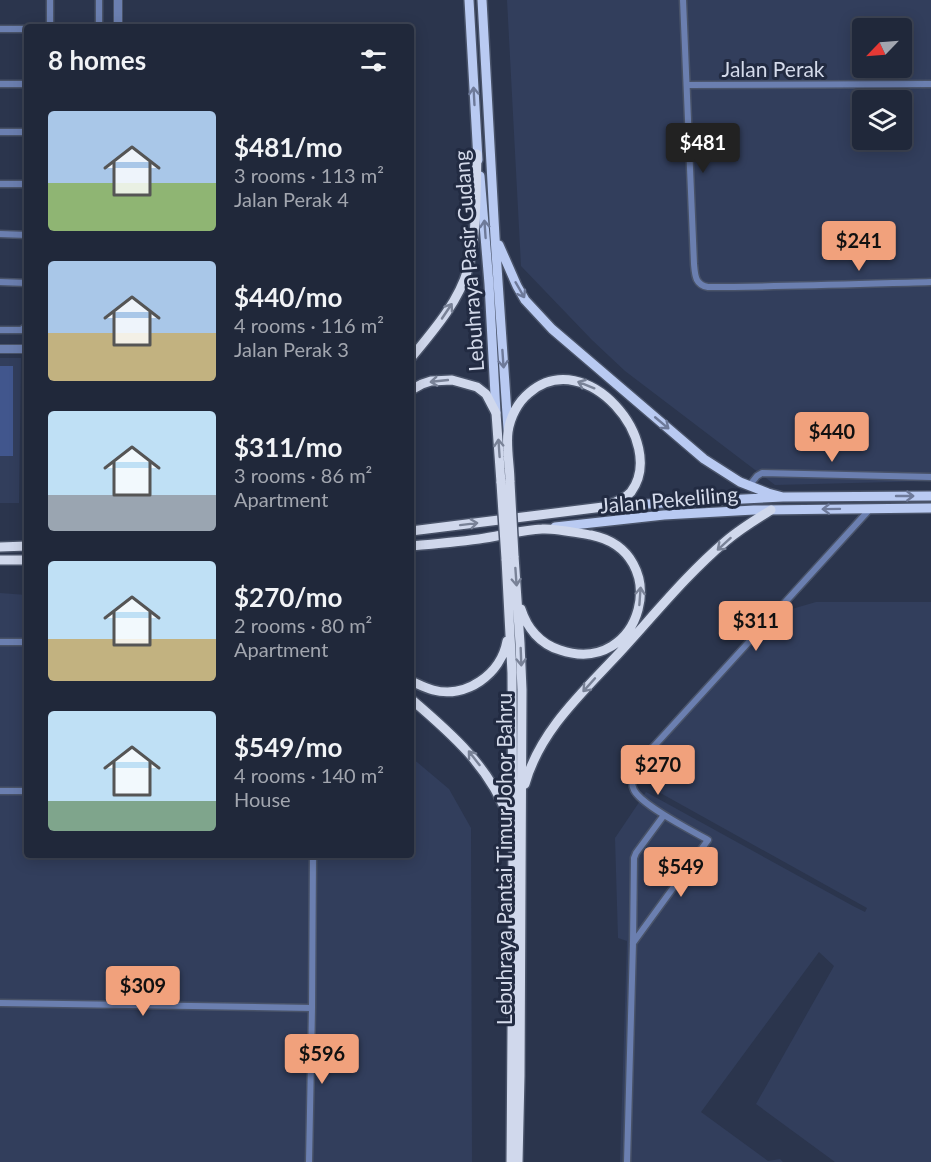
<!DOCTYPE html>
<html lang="en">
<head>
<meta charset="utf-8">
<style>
  :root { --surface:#20283a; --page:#283042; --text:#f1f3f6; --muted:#a2a6af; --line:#3d4454; --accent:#f1a17c }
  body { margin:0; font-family:Lato,sans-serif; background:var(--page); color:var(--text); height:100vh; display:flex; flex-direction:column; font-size:22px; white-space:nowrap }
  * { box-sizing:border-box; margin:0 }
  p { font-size:20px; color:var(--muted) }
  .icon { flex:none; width:33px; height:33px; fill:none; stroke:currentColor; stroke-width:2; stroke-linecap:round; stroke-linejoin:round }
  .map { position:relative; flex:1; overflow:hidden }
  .details { position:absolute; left:24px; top:24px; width:390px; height:834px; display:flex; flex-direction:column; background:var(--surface); border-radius:6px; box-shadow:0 3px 15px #0003,0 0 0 2px var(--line) }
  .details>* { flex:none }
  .needle { width:39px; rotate:245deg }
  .fabs { position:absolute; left:852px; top:18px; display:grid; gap:12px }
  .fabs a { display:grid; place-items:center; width:60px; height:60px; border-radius:6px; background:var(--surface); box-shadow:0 3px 15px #0003,0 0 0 2px var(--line); font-size:30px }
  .price { position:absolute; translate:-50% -51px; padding:0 14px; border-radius:6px; background:var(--accent); color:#111; font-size:20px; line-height:39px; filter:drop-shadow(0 2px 3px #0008) }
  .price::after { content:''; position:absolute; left:50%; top:36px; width:18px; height:14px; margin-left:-9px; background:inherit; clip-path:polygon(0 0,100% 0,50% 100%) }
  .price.on { background:#222; color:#fff }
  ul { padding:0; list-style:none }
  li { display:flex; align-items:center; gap:18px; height:150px; padding:0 24px }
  li span { display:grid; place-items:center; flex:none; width:168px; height:120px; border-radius:6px; color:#555 }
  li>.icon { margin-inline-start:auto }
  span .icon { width:72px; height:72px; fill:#fffc; stroke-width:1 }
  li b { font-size:26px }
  h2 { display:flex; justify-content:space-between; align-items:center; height:72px; padding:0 24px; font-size:26px }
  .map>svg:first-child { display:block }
  .built { fill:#323e5c; fill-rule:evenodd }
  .green { fill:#41568d }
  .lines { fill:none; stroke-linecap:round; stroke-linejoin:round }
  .minor-casing { stroke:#495369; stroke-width:9 }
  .tertiary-casing { stroke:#495369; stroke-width:10 }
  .primary-casing { stroke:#495369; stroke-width:12 }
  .trunk-casing { stroke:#495369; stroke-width:12 }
  .minor { stroke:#6b7fb0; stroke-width:6 }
  .tertiary { stroke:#6b7fb0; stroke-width:8 }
  .primary { stroke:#b9caf2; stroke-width:9 }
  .trunk { stroke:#d0d8ec; stroke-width:9 }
  .trunk-bridge-casing { stroke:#495369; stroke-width:12; stroke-linecap:butt }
  .trunk-bridge { stroke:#d0d8ec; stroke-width:9 }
  .oneway { stroke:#6e7a9a }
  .oneway2 { stroke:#798297 }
  .labels { text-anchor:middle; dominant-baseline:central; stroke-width:6; stroke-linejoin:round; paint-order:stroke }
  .street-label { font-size:21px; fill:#d4daea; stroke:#222b42 }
</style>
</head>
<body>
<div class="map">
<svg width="931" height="1162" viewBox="0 0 931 1162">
  <rect width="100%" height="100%" fill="#2b354d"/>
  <path class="built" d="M507 0H931V481L775 485 625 371 592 340 521 266ZM862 28H902V68H862ZM862 100H902V140H862Z
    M0 358H21L19 503H0Z
    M0 593 27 595V855H411V757L449 789 471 828 472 1162H0Z
    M816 602H931V1162H835L756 1104 834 966 819 952 701 1112 768 1161 780 1159 783 1162H620L627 941 618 938 615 838 646 792 853 906 865 912 867 908 655 790 644 775 646 761 778 613Z"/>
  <path class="green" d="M0 366H13V456H0Z"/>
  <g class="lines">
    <g class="minor-casing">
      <path id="minor" d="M683 0 694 264C695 275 695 285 708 287 783 287 857 284 931 282
        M50 27V0
        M99 27V0
        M0 29H27
        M0 84H27
        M687 85 931 84
        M0 132H27
        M0 184H27
        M0 234 27 235
        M0 282 27 283
        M0 330H21L27 326
        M749 486 757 476 762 473 931 477
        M0 642H27
        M0 791H27
        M633 943 708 840C692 831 641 805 634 790 630 782 633 776 635 767L870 509
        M0 1003 312 1008
        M309 1162 312 1008 313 855
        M627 1162 633 943 634 858 636 853 664 815"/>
    </g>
    <g class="tertiary-casing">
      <path id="tertiary" d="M118 0V27
        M0 349H27"/>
    </g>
    <g class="primary-casing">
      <path id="primary" d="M469 0 478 160
        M482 0 495 237 508 429
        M480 176 489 284 496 413
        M499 245 517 286 525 300 552 329 704 459 740 482 768 493 783 497
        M606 507 663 503 783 497 931 496
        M555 527 664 515 754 510 931 508"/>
    </g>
    <g class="trunk-casing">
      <path id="trunk" d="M411 358C433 331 458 303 468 269 477 236 476 190 477 154
        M411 390 422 384 431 381 452 380 477 387 486 394 496 413 501 483
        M411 531 603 507C613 503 624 500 631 492 668 442 586 344 529 393 518 402 510 417 508 432 506 447 510 467 510 482
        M411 546C434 544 456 542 479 539 500 536 521 530 542 529 554 528 578 533 591 535 675 552 643 678 560 650 540 644 527 628 521 609
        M0 547 27 546
        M514 556 520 643 522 690 520 1076 518 1162
        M506 559 512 673 513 898 511 1162
        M0 560H27
        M411 681C418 684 425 688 433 690 466 699 501 674 507 641
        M411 699C452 734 490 767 509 819
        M525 784C540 730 584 691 621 651 655 614 687 574 726 541 740 529 755 520 771 510"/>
    </g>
    <use href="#minor" class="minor"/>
    <use href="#tertiary" class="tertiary"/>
    <use href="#primary" class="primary"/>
    <use href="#trunk" class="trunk"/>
    <g class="trunk-bridge-casing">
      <path id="trunk-bridge" d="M510 482 514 556
        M501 483 506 559"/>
    </g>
    <use href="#trunk-bridge" class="trunk-bridge"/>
  </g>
  <defs><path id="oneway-shaft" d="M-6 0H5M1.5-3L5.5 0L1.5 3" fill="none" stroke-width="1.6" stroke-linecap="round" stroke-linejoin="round" transform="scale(1.5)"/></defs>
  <g class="oneway">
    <use href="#oneway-shaft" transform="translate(474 96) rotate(-93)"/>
    <use href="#oneway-shaft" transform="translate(485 229) rotate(-94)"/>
    <use href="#oneway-shaft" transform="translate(520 290) rotate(60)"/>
    <use href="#oneway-shaft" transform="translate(503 359) rotate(86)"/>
    <use href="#oneway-shaft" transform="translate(662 423) rotate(40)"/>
    <use href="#oneway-shaft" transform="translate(905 496)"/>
    <use href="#oneway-shaft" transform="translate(831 509) rotate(179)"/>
  </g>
  <g class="oneway2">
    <use href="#oneway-shaft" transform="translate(447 311) rotate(-56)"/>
    <use href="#oneway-shaft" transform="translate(439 381) rotate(174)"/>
    <use href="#oneway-shaft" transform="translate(586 385) rotate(-158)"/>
    <use href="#oneway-shaft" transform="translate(499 448) rotate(-94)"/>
    <use href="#oneway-shaft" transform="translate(469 524) rotate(-7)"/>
    <use href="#oneway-shaft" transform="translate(724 544) rotate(138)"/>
    <use href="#oneway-shaft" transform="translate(516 577) rotate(86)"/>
    <use href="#oneway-shaft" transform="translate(640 596) rotate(-86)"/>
    <use href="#oneway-shaft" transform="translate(521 657) rotate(88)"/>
    <use href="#oneway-shaft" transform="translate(589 685) rotate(132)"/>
    <use href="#oneway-shaft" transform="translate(474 758) rotate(-128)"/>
  </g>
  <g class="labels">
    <g class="street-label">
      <text x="773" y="68">Jalan Perak</text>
      <text transform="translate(468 261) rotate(-94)">Lebuhraya Pasir Gudang</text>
      <text transform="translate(669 499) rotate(-5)">Jalan Pekeliling</text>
      <text transform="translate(503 859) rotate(-90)">Lebuhraya Pantai Timur Johor Bahru</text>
    </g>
  </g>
</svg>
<div class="fabs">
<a><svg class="needle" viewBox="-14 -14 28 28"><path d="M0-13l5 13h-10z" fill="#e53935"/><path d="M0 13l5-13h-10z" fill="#a2a6af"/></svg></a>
<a><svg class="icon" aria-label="layers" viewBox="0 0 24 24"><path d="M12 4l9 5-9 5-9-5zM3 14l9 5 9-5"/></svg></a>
</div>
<b class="price on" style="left:703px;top:174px">$481</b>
<b class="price" style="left:859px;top:272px">$241</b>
<b class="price" style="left:832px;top:463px">$440</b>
<b class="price" style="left:756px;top:652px">$311</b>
<b class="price" style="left:658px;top:796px">$270</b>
<b class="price" style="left:681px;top:898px">$549</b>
<b class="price" style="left:143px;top:1017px">$309</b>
<b class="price" style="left:322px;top:1085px">$596</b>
<section class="details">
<h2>8 homes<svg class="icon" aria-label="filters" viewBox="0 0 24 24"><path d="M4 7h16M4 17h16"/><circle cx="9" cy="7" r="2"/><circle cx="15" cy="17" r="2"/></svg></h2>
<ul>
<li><span style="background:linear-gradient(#a9c7e8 60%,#8fb573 0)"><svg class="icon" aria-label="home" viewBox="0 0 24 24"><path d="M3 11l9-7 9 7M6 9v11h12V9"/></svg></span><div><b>$481/mo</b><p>3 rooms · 113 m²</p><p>Jalan Perak 4</p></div></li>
<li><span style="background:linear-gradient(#a9c7e8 60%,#c2b280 0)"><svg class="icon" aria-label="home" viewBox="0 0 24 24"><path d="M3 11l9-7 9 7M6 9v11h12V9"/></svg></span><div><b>$440/mo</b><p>4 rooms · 116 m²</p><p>Jalan Perak 3</p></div></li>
<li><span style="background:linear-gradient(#bfe0f5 70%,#9aa5b1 0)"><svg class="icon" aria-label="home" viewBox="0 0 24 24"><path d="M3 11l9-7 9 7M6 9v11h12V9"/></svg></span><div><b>$311/mo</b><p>3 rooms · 86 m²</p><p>Apartment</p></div></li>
<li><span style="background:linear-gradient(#bfe0f5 65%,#c2b280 0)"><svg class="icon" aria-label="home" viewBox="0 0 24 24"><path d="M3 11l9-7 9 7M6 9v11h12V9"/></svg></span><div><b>$270/mo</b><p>2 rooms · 80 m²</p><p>Apartment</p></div></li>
<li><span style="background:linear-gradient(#bfe0f5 75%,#7fa58c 0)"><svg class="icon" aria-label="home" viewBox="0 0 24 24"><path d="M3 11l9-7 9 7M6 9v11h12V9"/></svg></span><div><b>$549/mo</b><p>4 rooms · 140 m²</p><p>House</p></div></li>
</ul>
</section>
</div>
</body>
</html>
